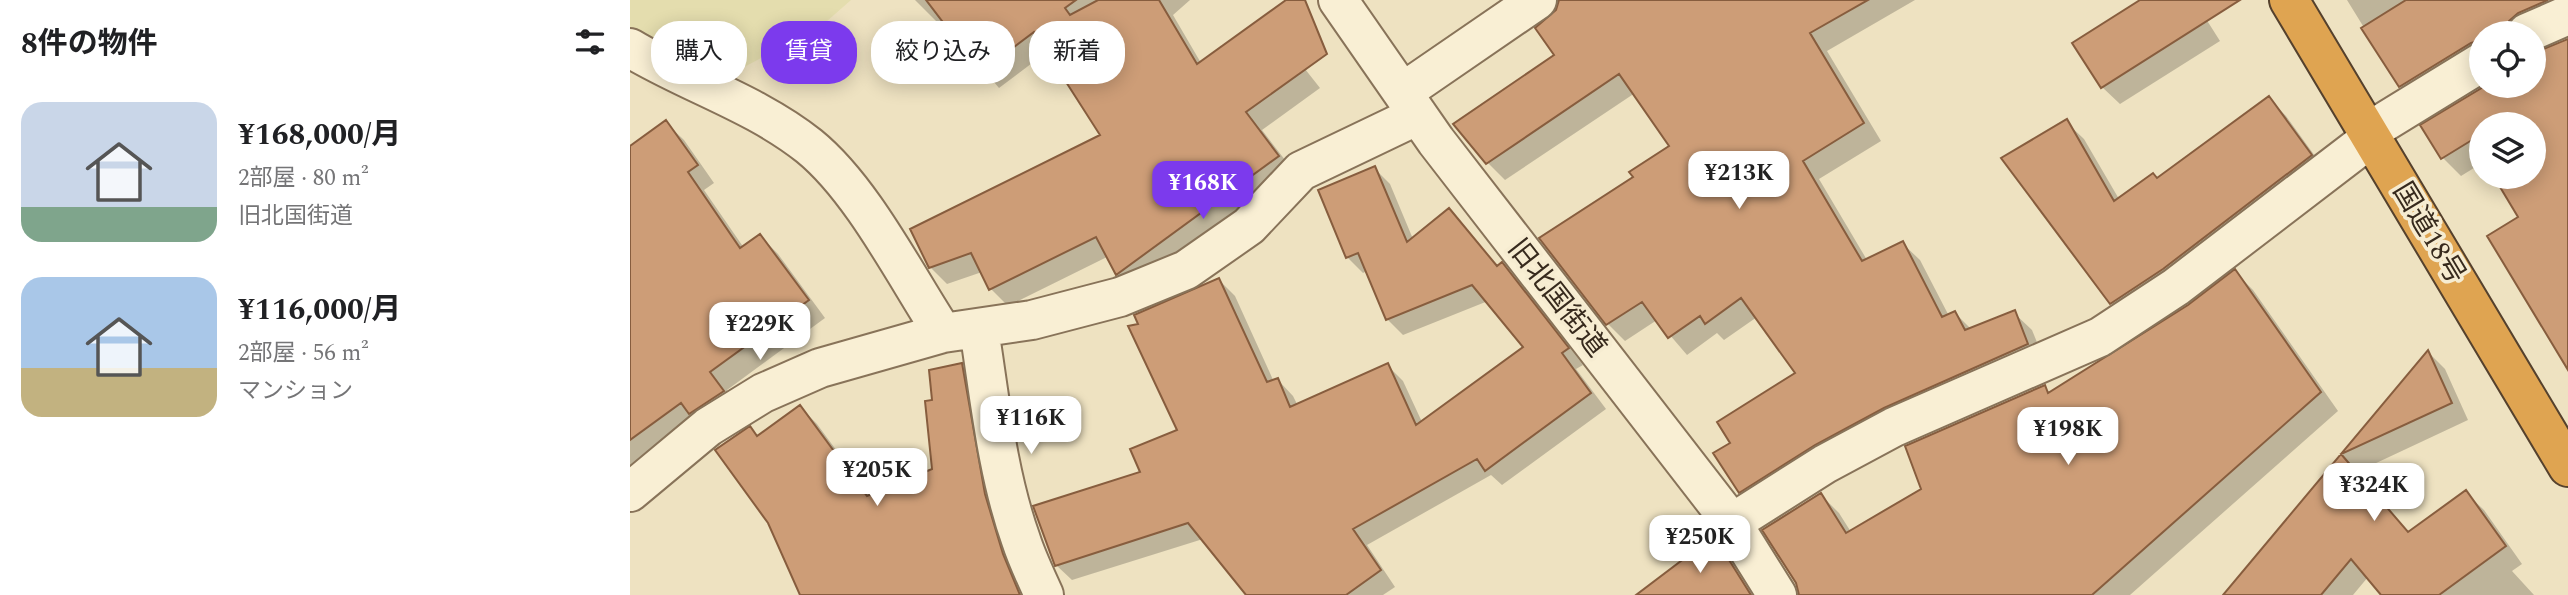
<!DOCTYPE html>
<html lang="ja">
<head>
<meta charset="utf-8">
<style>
  :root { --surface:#fff; --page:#f6f6f6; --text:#202124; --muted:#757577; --accent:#7c3aed }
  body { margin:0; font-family:Spectral,"Noto Sans JP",serif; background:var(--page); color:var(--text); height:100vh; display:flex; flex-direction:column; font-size:26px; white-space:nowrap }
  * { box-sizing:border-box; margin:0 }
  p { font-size:23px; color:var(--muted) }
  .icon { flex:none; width:38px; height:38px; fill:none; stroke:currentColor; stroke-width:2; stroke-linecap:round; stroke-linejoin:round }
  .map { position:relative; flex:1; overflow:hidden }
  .side { display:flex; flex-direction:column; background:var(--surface); width:630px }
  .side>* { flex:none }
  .guide { position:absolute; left:21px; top:21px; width:665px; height:63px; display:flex; gap:14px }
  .buttons { position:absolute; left:1839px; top:21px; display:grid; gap:14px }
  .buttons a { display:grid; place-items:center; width:77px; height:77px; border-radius:50%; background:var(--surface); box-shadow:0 4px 18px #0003; font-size:35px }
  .price { position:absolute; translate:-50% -60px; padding:0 16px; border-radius:14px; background:#fff; color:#222; font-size:23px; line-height:46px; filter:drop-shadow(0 2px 4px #0008) }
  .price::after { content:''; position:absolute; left:50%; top:42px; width:21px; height:16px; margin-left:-10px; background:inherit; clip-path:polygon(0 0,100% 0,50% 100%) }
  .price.on { background:var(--accent); color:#fff }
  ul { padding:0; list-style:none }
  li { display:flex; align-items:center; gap:21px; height:175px; padding:0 21px }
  li span { display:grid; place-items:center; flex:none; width:196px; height:140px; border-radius:21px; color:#555 }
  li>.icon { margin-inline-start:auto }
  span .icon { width:84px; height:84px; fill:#fffc; stroke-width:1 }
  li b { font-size:30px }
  h2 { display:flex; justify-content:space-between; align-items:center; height:84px; padding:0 21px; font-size:30px }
  .chip { padding:0 24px; border-radius:28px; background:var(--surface); box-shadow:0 4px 18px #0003; font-size:24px; line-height:63px }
  .chip.on { background:var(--accent); color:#fff }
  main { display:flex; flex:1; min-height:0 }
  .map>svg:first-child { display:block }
  .farmland { fill:#e4ddae }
  .shadow { fill:#0003 }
  .building { fill:#cd9d77; stroke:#875d3e; stroke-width:2 }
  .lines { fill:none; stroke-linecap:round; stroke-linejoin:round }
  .street-casing { stroke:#887359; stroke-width:42 }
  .highway-casing { stroke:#55412d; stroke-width:42 }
  .street { stroke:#f9efd4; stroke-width:38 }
  .highway { stroke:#dfa451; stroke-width:38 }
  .labels { text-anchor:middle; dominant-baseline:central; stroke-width:7; stroke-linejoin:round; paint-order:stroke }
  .street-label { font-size:28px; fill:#372a1d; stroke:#f6ecd1 }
</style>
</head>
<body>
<main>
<section class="side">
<h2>8件の物件<svg class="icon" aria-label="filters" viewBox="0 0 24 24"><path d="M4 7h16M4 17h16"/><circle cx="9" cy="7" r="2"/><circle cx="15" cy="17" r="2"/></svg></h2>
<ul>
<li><span style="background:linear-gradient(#c9d6e8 75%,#7fa58c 0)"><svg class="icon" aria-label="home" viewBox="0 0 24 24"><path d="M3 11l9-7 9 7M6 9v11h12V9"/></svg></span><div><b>¥168,000/月</b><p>2部屋 · 80 m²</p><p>旧北国街道</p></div></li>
<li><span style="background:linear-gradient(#a9c7e8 65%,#c2b280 0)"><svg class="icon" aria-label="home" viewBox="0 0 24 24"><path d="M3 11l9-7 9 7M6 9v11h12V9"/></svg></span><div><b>¥116,000/月</b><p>2部屋 · 56 m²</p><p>マンション</p></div></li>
</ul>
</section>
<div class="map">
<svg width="1938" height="595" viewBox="0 0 1938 595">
  <rect width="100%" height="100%" fill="#eee2c1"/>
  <path class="farmland" d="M0 0H221L196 22 169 38 99 75 87 77 0 33Z"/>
  <path class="shadow" d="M285 0H560L543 15 571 63 649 36 690 88 632 130 665 173 503 291 486 275 477 257 378 306 361 289 352 272 317 284 300 267 472 136 418 51 369 88 324 35 322 37Z
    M930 0H1285L1197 51 1251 141 1189 179 1237 260 1272 243 1290 260 1319 316 1325 313 1342 330 1384 313 1402 330 1415 362 1128 509 1110 492 1102 443 1168 373 1127 317 1094 340 1087 333 1057 355 1027 320 995 341 977 323 1005 177 1042 146 1005 93 875 180 857 162 927 56Z
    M1513 0H1564L1590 41 1490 104 1472 87Z
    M1717 0H1938L1904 33H1852V66L1789 105 1770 86Z
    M1938 40V361L1890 217 1866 177H1904V124H1852V163L1831 176 1813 158 1793 126 1858 86H1904V53Z
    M1639 99 1656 116 1698 174 1499 321 1481 303 1436 122 1454 139 1489 199 1528 180Z
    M36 123 54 140 84 183 74 190 114 248 130 236 148 254 195 318 97 390 111 409 0 470V148Z
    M744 168 760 184 783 239 819 210 868 267 872 264 888 280 953 365 946 369 976 409 872 485 861 475 737 545 765 587 753 595H618L573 539 442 580 426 565 549 431 511 325 589 280 605 296 644 382 648 380 663 396 668 406 757 365 773 381 792 422 896 347 858 301 773 335 757 319 737 271 733 273 717 257Z
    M1605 272 1623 290 1708 411 1500 595H1170L1191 495 1209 513 1221 532 1294 489 1414 387 1421 393 1559 307Z
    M1798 352 1815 369 1838 420 1727 472 1779 533 1836 493 1854 510 1892 564 1882 571 1904 595H1754L1738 577 1723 595H1595Z
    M331 364 348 381 398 595H173L120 429 129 437 170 407 187 424 240 496 303 470 304 401Z
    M1084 538 1102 556 1126 595H1032Z"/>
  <path class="building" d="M296 0H446L435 8 440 15 468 0H529L567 64 656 0H675L697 54 616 112 649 156 486 275 466 237 359 290 341 253 299 268 280 229 470 135 404 32 351 72Z
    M929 0H1238L1180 33 1234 123 1173 161 1232 261 1273 241 1312 317 1325 311 1335 330 1385 310 1398 344 1254 408 1185 445 1109 493 1083 453 1100 443 1087 422 1165 373 1111 298 1075 324 1070 316 1038 338 1012 302 976 325 909 238 1003 177 999 172 1039 146 989 74 856 164 823 124 924 55 905 28 926 10Z
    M1510 0H1610L1471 88 1442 43Z
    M1776 0H1918L1888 13 1879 21 1876 33H1852V40L1841 43 1769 87 1731 28Z
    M1938 39V370L1857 236 1888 217 1864 177H1904V124H1852V156L1842 140 1811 159 1790 125 1855 86H1904V53Z
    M1639 96 1682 155 1533 269 1480 304 1371 158 1437 119 1484 201 1523 173 1527 178Z
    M36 120 68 165 58 172 110 248 130 234 179 300 80 372 94 391 59 414 51 403 0 440V146Z
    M745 166 777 242 819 208 867 266 872 262 939 348 932 353 961 393 855 471 847 459 723 529 751 570 716 595H616L558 523 425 566 403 506 510 472 500 449 547 430 498 326 508 324 504 315 589 278 637 382 648 378 660 407 758 363 786 425 893 347 842 285 756 320 728 253 716 258 688 190Z
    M1605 269 1691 392 1462 595H1169L1166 583 1132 530 1191 493 1216 533 1291 489 1275 446 1415 385 1418 393 1558 305Z
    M1798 350 1822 403 1711 454 1778 532 1836 490 1876 546 1809 595H1751L1721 559 1691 595H1593Z
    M332 363 355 494 373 554 390 595H170L138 523 85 450 120 426 127 436 170 405 237 496 302 469 295 401 302 400 299 370Z
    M1084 536 1121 595H1006Z"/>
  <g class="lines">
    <g class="street-casing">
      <path id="street" d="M708 0 806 141 1102 523 1147 595
        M1897 33 1938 15
        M0 48C58 83 125 103 179 146 232 189 275 275 313 333
        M773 92 907 0
        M1738 132 1852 62
        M349 329C360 399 367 473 391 540 397 559 406 577 414 595
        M0 492 78 427 133 393 190 368 313 333 402 320 490 297 556 270 619 226 671 171 788 115
        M1102 523 1195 464 1264 427 1470 337 1546 287 1742 137"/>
    </g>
    <g class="highway-casing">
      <path id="highway" d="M1659 0 1938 467"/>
    </g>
    <use href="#street" class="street"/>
    <use href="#highway" class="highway"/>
  </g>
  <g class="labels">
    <g class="street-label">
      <text transform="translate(1799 233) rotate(59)">国道18号</text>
      <text transform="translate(927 298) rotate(52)">旧北国街道</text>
    </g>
  </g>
</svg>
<div class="buttons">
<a><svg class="icon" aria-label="locate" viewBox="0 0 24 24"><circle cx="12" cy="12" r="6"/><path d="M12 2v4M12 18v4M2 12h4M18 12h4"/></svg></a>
<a><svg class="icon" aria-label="layers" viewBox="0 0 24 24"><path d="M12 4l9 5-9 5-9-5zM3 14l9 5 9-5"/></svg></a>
</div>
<b class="price" style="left:1109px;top:211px">¥213K</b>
<b class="price on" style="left:573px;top:221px">¥168K</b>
<b class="price" style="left:130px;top:362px">¥229K</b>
<b class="price" style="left:401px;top:456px">¥116K</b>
<b class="price" style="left:1438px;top:467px">¥198K</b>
<b class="price" style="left:247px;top:508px">¥205K</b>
<b class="price" style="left:1744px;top:523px">¥324K</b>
<b class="price" style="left:1070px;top:575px">¥250K</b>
<div class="guide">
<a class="chip">購入</a>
<a class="chip on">賃貸</a>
<a class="chip">絞り込み</a>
<a class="chip">新着</a>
</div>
</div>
</main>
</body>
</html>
